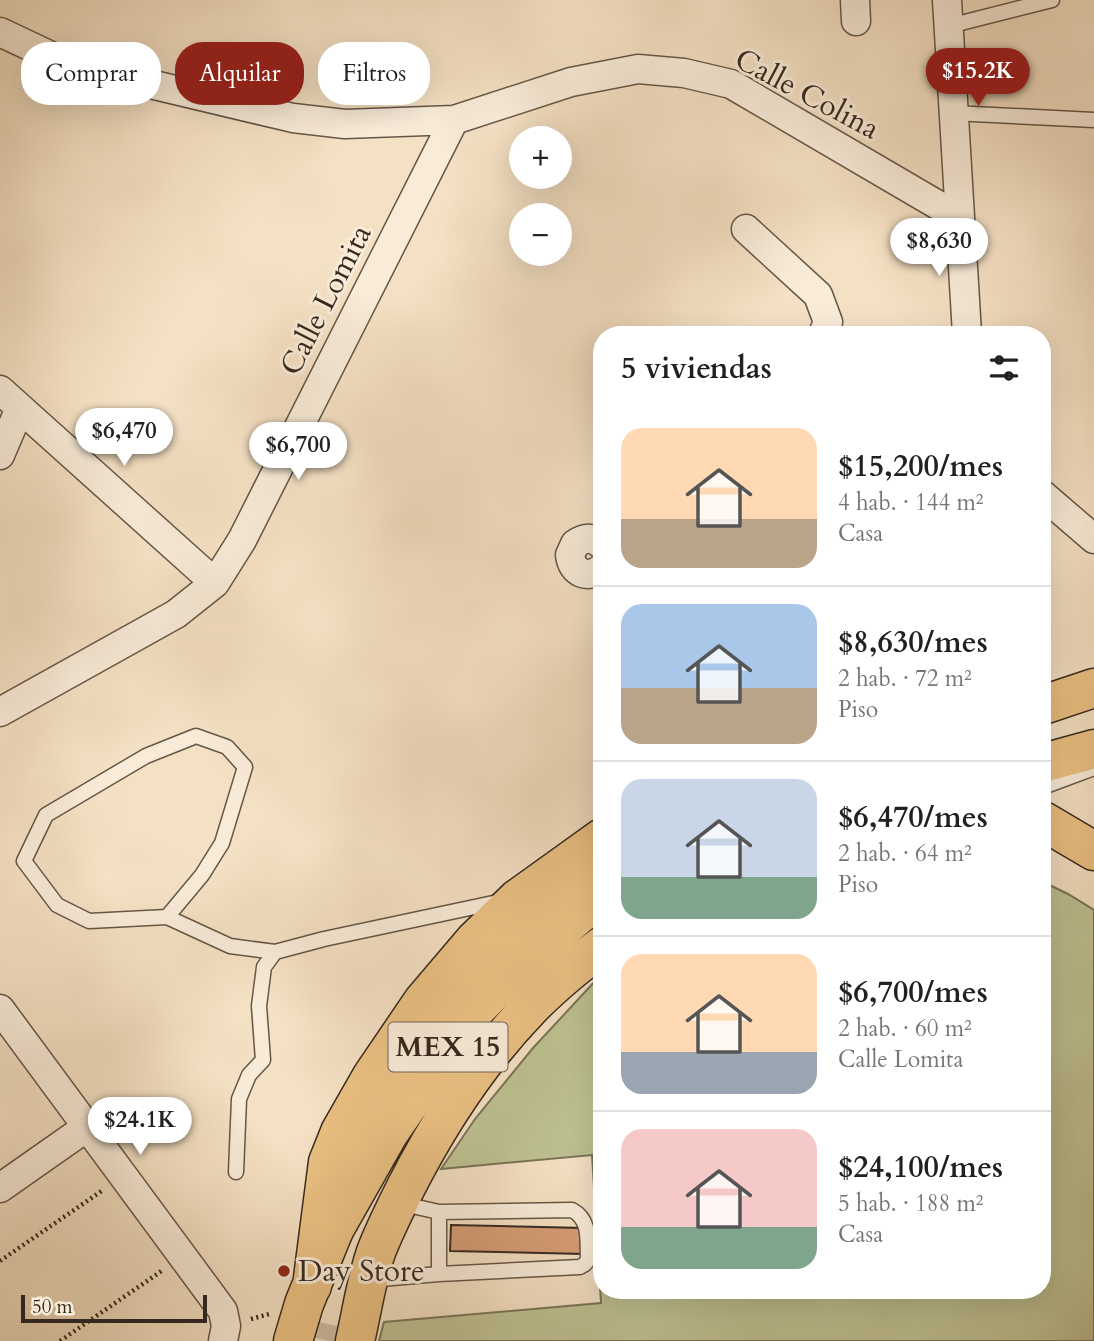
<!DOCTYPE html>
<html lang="es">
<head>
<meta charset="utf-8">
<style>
  :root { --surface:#fff; --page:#f6f6f6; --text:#202124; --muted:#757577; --line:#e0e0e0; --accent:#8f2418 }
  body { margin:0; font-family:Cardo,serif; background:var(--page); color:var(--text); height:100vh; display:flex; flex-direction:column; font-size:26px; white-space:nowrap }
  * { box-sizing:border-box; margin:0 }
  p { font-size:23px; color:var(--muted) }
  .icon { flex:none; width:38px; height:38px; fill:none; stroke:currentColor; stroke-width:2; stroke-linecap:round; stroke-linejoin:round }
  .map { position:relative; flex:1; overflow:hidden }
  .side { position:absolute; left:593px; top:326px; width:458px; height:973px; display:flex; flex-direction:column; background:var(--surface); border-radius:28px; box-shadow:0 7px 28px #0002 }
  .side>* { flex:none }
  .guide { position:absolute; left:21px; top:42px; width:467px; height:63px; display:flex; gap:14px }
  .tools { position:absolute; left:509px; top:126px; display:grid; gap:14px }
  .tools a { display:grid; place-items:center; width:63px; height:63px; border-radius:50%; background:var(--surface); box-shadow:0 7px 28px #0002; font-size:35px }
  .scale { position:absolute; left:21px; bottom:18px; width:186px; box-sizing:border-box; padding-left:7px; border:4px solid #36281e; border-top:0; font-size:19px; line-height:24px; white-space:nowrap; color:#36281e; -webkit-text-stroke:5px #f8ebd8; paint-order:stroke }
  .price { position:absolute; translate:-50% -60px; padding:0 16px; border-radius:24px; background:#fff; color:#222; font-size:23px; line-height:46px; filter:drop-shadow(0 2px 4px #0008) }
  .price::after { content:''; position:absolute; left:50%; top:42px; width:21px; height:16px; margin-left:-10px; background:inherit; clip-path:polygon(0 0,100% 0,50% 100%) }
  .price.selected { background:var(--accent); color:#fff }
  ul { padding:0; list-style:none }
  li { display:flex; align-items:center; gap:21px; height:175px; padding:0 28px }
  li+li { border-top:2px solid var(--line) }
  li span { display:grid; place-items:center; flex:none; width:196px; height:140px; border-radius:21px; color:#555 }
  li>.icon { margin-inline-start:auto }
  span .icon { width:84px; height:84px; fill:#fffc; stroke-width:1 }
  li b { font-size:30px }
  h2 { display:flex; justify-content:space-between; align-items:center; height:84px; padding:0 28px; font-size:30px }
  .pill { padding:0 24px; border-radius:28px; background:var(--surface); box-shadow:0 7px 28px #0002; font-size:24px; line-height:63px }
  .pill.selected { background:var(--accent); color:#fff }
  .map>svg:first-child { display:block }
  .green { fill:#bec192; stroke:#7a7458; stroke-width:2 }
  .building { fill:#d59c75; stroke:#36281e; stroke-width:2 }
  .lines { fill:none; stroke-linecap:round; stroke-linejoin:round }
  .primary-tunnel { stroke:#cebba2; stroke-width:38; stroke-dasharray:38 19; stroke-linecap:butt }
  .lane-casing { stroke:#665647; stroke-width:17 }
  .street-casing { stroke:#665647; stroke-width:31 }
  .primary-casing { stroke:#36281e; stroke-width:41 }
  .highway-casing { stroke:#36281e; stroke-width:41 }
  .path { stroke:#36281e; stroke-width:4.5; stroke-dasharray:2 3.5; stroke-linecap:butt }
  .lane { stroke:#f8ebd8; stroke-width:14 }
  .street { stroke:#f8ebd8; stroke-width:28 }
  .primary { stroke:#eac082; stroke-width:38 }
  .highway { stroke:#eac082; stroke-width:38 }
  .poi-dot { fill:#8f2418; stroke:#f8ebd8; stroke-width:2.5 }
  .labels { text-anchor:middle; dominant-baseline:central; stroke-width:6; stroke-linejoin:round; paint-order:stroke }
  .shield { fill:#f8ebd8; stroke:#706256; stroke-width:2 }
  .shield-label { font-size:28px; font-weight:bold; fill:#36281e }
  .street-label { font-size:30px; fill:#36281e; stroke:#f8ebd8 }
  .poi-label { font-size:30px; fill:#36281e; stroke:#f8ebd8; text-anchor:start }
</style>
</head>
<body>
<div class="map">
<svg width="1094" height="1341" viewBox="0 0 1094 1341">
  <rect width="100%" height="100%" fill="#f4e0c3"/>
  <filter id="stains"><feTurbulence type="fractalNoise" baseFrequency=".00286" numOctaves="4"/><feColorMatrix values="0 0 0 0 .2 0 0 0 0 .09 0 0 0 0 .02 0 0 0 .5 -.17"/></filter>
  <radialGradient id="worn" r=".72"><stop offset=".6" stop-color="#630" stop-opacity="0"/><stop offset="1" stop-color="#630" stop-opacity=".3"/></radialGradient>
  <path class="green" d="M1043 882 1068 894 1094 910V1341H379L384 1322 601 1303 592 1155 441 1169 475 1119 533 1048 597 979 602 976V1290H1043Z"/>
  <path class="building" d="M451 1225 584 1228V1254L450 1251Z"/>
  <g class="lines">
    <path class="primary-tunnel" d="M328 1341 332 1325"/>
    <g class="lane-casing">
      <path id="lane" d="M949 26 1052 0
        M953 113 1094 120
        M1043 787 1094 768
        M167 917 202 875 222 843 245 767 227 747 196 736 146 756 46 815 24 861 57 905 89 921 167 917 230 946 275 952 324 939 498 902
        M236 1172 239 1099 249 1075 263 1060 259 1006 264 967 275 952
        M439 1212V1274
        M369 1280 439 1274 580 1267 585 1264 588 1260C587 1240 591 1220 572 1210L439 1212 399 1203"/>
    </g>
    <g class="street-casing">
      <path id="street" d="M855 0 856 21
        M947 0 967 334
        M0 32 70 65 293 118 345 124 454 120 571 82 638 69 684 73 731 84 960 218
        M746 229 818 295 828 322 823 334
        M0 390 215 583
        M0 455 20 408
        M1043 495 1094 539
        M602 545C593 537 585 537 575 544L570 555C572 573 588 580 602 568
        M0 712 176 614 215 583 242 540 454 120
        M0 1009 223 1311 226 1326 223 1341
        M0 1188 87 1127"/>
    </g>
    <g class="primary-casing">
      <path id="primary" d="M1043 705 1094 688
        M1043 763 1094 749
        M312 1286 328 1162 340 1132 372 1076 423 1001 474 941 517 899 602 838
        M293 1341 304 1304 334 1230 389 1133 470 1015 519 966 584 910 602 898
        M355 1341C362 1311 366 1281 376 1252 384 1231 395 1209 405 1189 438 1124 479 1061 529 1009 551 986 577 965 602 946"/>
    </g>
    <g class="highway-casing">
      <path id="highway" d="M1043 821 1094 851
        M334 1230 343 1178 366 1119 439 1014 482 960 530 911 602 859"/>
    </g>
    <path class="path" d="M0 1261 103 1190
      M251 1319 269 1314
      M60 1341 163 1270"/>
    <use href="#lane" class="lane"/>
    <use href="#street" class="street"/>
    <use href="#primary" class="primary"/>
    <use href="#highway" class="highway"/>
  </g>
  <circle class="poi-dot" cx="284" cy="1271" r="7"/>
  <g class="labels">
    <rect class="shield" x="388.5" y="1022.5" width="119" height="49" rx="5"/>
    <g class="shield-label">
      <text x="448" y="1047">MEX 15</text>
    </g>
    <g class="street-label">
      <text transform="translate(807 94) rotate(28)">Calle Colina</text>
      <text transform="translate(326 300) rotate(-63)">Calle Lomita</text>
    </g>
    <g class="poi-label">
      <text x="298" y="1271">Day Store</text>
    </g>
  </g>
  <rect width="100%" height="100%" filter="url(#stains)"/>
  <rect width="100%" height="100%" fill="url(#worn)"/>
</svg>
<div class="tools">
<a>+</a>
<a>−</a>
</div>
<div class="scale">50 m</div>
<b class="price selected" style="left:978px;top:108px">$15.2K</b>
<b class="price" style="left:939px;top:278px">$8,630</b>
<b class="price" style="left:124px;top:468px">$6,470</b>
<b class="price" style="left:298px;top:482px">$6,700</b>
<b class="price" style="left:140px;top:1157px">$24.1K</b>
<div class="guide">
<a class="pill">Comprar</a>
<a class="pill selected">Alquilar</a>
<a class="pill">Filtros</a>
</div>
<section class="side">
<h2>5 viviendas<svg class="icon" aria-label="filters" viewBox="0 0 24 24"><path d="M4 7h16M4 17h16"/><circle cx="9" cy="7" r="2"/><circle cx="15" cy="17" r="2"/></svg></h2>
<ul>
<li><span style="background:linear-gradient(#ffd9b3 65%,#b9a48a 0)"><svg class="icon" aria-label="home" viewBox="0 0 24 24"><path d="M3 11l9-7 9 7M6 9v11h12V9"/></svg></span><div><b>$15,200/mes</b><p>4 hab. · 144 m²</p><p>Casa</p></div></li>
<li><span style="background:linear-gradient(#a9c7e8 60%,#b9a48a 0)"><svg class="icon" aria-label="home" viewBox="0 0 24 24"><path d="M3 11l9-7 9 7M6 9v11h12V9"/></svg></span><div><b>$8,630/mes</b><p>2 hab. · 72 m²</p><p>Piso</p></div></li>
<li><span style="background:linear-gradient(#c9d6e8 70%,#7fa58c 0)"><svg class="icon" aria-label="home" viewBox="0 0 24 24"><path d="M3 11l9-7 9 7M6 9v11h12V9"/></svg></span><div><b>$6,470/mes</b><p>2 hab. · 64 m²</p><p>Piso</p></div></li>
<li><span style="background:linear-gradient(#ffd9b3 70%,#9aa5b1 0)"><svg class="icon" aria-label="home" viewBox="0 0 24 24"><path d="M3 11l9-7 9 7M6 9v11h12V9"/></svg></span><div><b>$6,700/mes</b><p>2 hab. · 60 m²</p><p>Calle Lomita</p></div></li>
<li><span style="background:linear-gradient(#f6c9c9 70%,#7fa58c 0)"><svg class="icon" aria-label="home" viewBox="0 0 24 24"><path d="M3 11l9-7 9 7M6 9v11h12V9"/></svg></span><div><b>$24,100/mes</b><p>5 hab. · 188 m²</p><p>Casa</p></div></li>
</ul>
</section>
</div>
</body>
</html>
